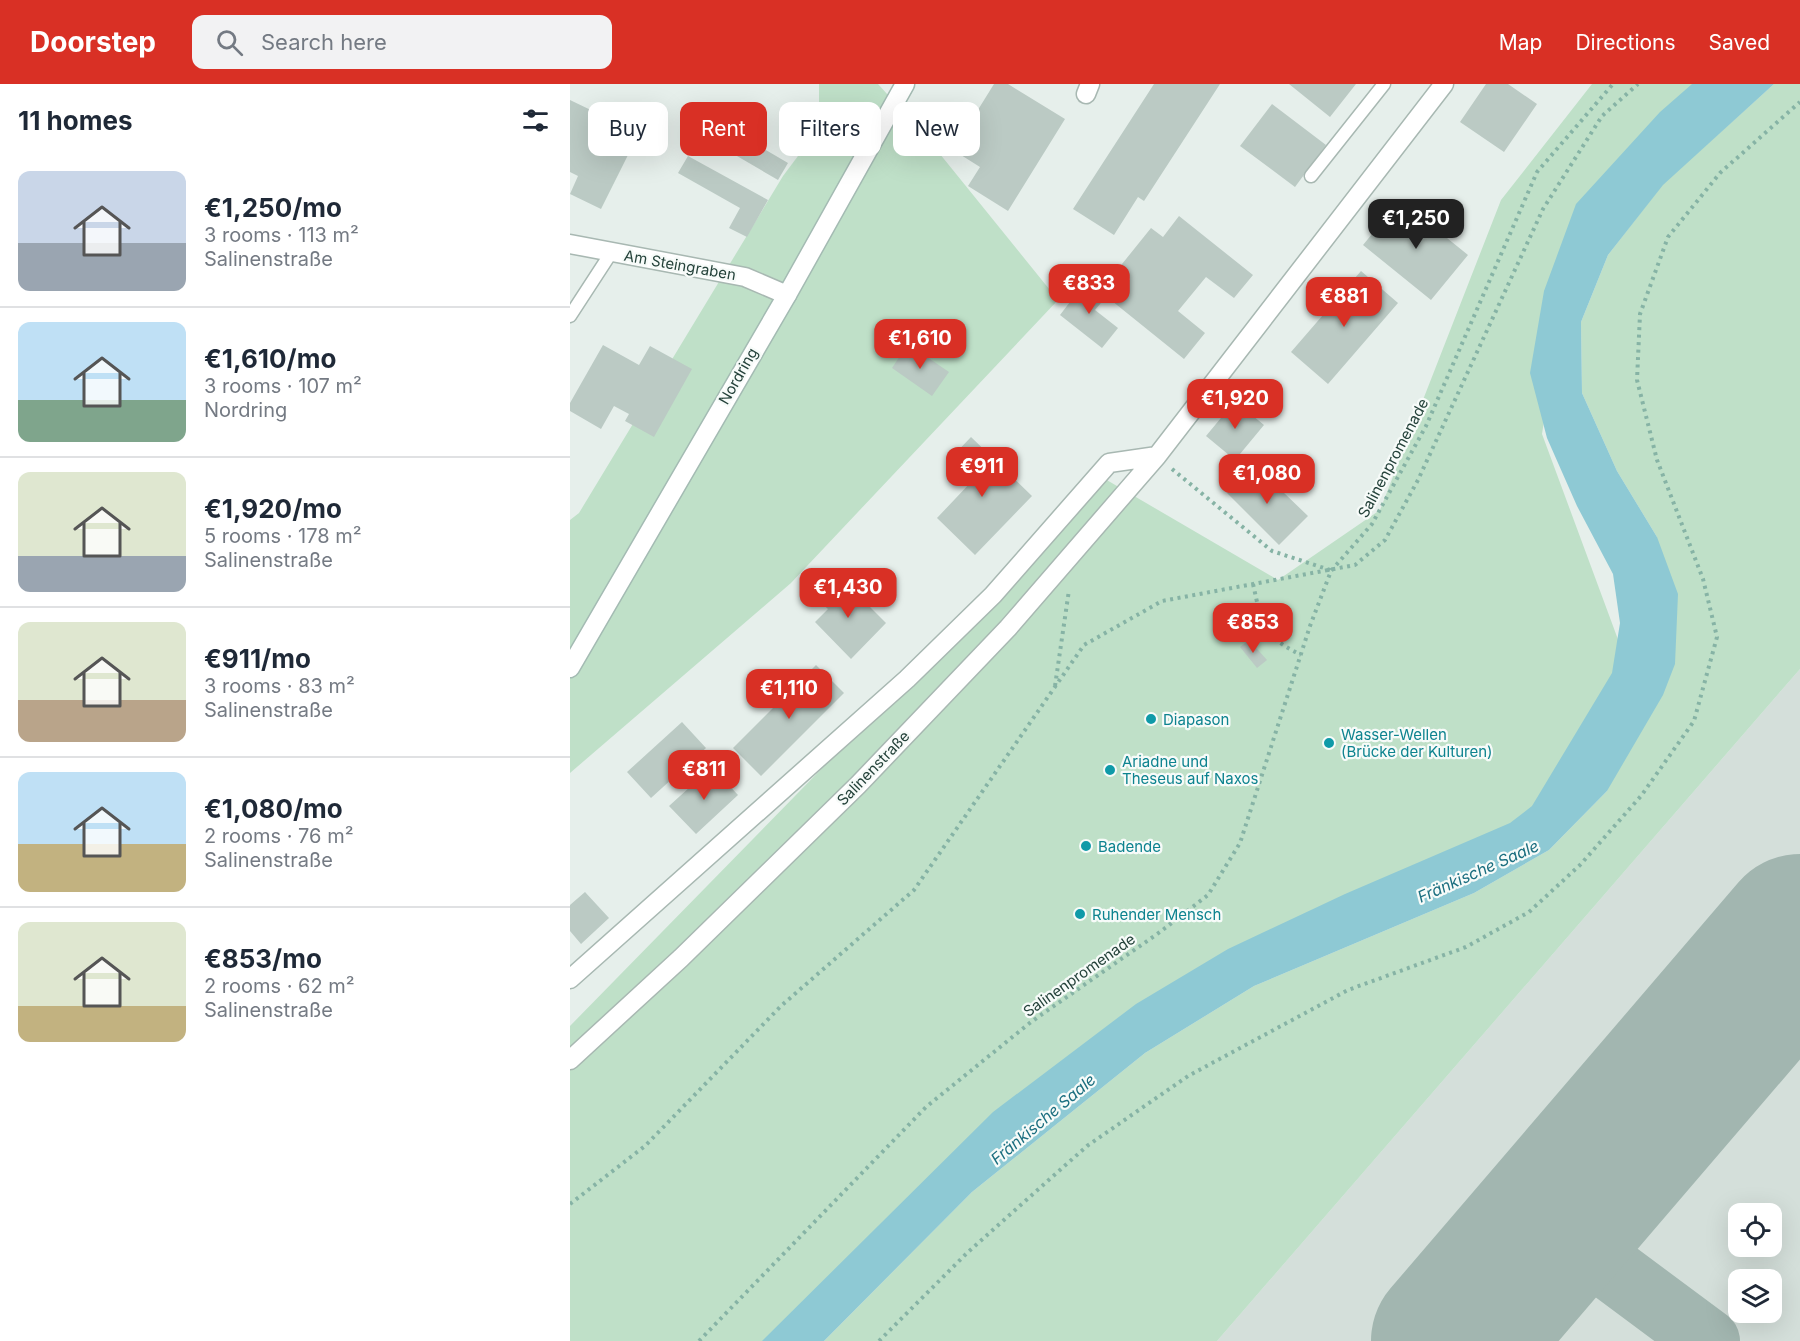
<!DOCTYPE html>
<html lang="en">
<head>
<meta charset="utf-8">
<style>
  :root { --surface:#fff; --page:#f2f2f3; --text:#1f2937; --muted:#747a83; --line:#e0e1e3; --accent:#d93025 }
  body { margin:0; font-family:Inter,sans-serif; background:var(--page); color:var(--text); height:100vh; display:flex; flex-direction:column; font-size:22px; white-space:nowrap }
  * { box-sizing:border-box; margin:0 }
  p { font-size:20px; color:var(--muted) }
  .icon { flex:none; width:33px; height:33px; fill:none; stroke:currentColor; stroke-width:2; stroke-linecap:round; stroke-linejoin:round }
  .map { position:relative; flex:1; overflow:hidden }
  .drawer { display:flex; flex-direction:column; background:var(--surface); width:570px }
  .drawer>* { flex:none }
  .top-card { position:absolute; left:18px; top:18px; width:570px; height:54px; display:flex; gap:12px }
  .controls { position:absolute; left:1158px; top:1119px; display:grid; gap:12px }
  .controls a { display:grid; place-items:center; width:54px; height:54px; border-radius:12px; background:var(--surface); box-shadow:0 6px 24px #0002; font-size:30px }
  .price { position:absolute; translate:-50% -51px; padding:0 14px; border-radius:12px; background:var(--accent); color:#fff; font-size:20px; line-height:39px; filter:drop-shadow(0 2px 3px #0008) }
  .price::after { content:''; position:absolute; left:50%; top:36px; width:18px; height:14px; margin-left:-9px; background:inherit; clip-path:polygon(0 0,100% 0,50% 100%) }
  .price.current { background:#222; color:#fff }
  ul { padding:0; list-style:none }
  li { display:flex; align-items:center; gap:18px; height:150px; padding:0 18px }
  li+li { border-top:2px solid var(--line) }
  li span { display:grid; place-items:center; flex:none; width:168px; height:120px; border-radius:12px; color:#555 }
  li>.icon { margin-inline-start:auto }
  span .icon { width:72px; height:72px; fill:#fffc; stroke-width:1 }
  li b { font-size:26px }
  h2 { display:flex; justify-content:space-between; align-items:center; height:72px; padding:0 18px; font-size:26px }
  .pill { padding:0 21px; border-radius:12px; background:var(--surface); box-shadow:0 6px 24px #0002; font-size:21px; line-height:54px }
  .pill.current { background:var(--accent); color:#fff }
  header { display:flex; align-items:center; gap:36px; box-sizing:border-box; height:84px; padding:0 30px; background:var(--accent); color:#fff }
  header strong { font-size:28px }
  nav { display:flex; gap:33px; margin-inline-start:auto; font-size:21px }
  .search { width:420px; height:54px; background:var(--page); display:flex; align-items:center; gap:15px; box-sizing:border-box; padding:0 21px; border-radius:12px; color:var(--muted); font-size:22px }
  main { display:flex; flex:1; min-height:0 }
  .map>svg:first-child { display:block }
  .built { fill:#d4dfda; fill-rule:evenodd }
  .green { fill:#bfe0c8 }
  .water { fill:#8ec9d4 }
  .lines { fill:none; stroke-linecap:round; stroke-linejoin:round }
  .taxiway { stroke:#a2b6b0; stroke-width:64 }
  .runway { stroke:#a2b6b0; stroke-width:162 }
  .building { fill:#bbcac4 }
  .lane-casing { stroke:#a8b8b2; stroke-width:15 }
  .street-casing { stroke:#a8b8b2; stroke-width:21 }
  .secondary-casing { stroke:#a4bbb3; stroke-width:21 }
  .path { stroke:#86b3a5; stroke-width:4; stroke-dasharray:3 4.5; stroke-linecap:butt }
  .lane { stroke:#fff; stroke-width:12 }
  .street { stroke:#fff; stroke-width:18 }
  .secondary { stroke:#fff; stroke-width:18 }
  .culture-dot { fill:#0f9aa8; stroke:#f7fbf9; stroke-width:2 }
  .labels { text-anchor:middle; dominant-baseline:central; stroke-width:4.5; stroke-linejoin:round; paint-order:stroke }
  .street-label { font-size:15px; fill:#24423a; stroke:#f7fbf9 }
  .culture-label { font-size:15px; fill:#0d838f; stroke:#f7fbf9; text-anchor:start }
  .water-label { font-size:16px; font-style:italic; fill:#1c6f80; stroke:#f7fbf9 }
</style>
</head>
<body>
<header>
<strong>Doorstep</strong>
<div class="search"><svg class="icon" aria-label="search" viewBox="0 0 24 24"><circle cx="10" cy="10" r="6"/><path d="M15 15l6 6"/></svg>Search here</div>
<nav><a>Map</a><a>Directions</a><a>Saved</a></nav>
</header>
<main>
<section class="drawer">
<h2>11 homes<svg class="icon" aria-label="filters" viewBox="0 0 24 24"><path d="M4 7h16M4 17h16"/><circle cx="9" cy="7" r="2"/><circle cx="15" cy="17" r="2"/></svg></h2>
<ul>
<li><span style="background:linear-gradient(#c9d6e8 60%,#9aa5b1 0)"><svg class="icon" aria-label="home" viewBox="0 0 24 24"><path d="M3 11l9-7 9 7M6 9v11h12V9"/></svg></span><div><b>€1,250/mo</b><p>3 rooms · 113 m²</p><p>Salinenstraße</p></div></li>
<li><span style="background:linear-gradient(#bfe0f5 65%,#7fa58c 0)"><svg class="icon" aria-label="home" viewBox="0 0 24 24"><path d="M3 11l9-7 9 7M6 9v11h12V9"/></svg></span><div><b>€1,610/mo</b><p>3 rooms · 107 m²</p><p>Nordring</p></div></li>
<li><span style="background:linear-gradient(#dfe7d0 70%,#9aa5b1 0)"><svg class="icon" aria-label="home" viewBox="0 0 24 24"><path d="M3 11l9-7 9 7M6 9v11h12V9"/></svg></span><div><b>€1,920/mo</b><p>5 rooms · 178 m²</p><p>Salinenstraße</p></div></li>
<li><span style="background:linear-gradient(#dfe7d0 65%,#b9a48a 0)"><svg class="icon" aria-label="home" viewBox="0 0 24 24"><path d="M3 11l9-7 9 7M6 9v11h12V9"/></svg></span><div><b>€911/mo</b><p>3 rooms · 83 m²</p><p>Salinenstraße</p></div></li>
<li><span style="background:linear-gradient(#bfe0f5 60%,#c2b280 0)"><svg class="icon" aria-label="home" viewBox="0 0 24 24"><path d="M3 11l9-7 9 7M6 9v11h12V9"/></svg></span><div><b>€1,080/mo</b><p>2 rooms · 76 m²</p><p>Salinenstraße</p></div></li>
<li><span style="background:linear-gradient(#dfe7d0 70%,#c2b280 0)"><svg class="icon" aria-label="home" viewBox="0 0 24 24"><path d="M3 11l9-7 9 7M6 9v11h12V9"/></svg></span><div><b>€853/mo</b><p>2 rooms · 62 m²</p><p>Salinenstraße</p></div></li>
</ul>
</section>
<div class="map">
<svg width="1230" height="1257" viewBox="0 0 1230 1257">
  <rect width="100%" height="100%" fill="#e6efeb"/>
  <path class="built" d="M1230 585V1257H647ZM1168 1130H1202V1162H1168ZM1168 1196H1202V1228H1168Z"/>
  <path class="green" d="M249 0H308L357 54 488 216 221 499 0 689V436L9 429 213 92 249 44Z
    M1022 0H1157L1001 166 972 350 1063 596 976 725 562 941 205 1257H0V942L535 395 708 496 810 426 931 116Z
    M1204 0H1230V585L647 1257H254L402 1108 575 969 684 902 904 809 979 766 1037 707 1087 453 1047 387 1012 309 1011 238 1038 171 1093 100Z"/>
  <path class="water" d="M1122 0H1204L1093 101 1038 171 1011 238 1012 309 1047 387 1087 453 1108 510 1105 580 1093 611 1037 707 979 766 904 809 684 902 575 969 402 1108 254 1257H192L423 1028 566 920 658 865 775 810 940 739 962 722 1042 589 1050 539 1043 490 1007 422 977 354 960 289 974 207 1006 120 1090 28Z"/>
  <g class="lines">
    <path class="taxiway" d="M982 1141 1138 1257"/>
    <path class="runway" d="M882 1257 1230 851"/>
  </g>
  <path class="building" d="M424 0H438L495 35 438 127 398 102 410 83 383 66Z
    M584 0H650L574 117 568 113 544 151 503 125Z
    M719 0H786L760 33Z
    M916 0H938L967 20 934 68 890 38Z
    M0 16 27 29 20 42 31 48 41 27 72 43 31 125 0 110 8 92 0 88Z
    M702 20 756 61 725 103 670 62Z
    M122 23 218 79 208 96 112 40Z
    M118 72 198 116 177 153 159 144 170 124 108 89Z
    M830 116 898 171 861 216 793 161Z
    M609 132 683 191 664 214 636 193 608 227 635 249 614 275 542 217 560 195 548 185 581 144 593 153Z
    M791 187 828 219 758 300 721 268Z
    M516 197 536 213 525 226 548 244 532 264 490 231Z
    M338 260 379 288 362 312 322 284Z
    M33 261 69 281 80 262 122 285 84 353 55 337 59 330 44 322 31 345 0 327V319Z
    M665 317 694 341 665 376 636 352Z
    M401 353 462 412 405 471 367 434 403 396 380 375Z
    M685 381 738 432 709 461 657 409Z
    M270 493 316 539 281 575 245 538 258 525 248 516Z
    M679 556 697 576 687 584 670 563Z
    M246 581 274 609 191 692 163 664Z
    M112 638 136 664 81 714 57 688Z
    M142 683 168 711 126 750 99 722Z
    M15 808 39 834 11 860 0 847V821Z"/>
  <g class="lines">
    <g class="lane-casing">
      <path id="lane" d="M741 92 814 0
        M0 232 41 169"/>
    </g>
    <g class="street-casing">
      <path id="street" d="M516 10 520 0
        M0 160 175 193 217 211
        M0 895 337 595 423 511 539 379 587 372
        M0 976 111 874 288 701 438 544 587 372 874 0"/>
    </g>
    <g class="secondary-casing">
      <path id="secondary" d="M0 584 217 211 335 0"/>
    </g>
    <path class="path" d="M602 385 702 467 760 486
      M683 500C693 543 690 550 731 571
      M485 602 499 506
      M0 1120 75 1062 211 922 344 806 514 561 592 517 785 481 815 456 848 396 973 125 1032 32 1068 0
      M129 1257 356 1023 461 938 590 848 638 811 670 759 740 542 761 487 802 440 856 342 967 88 1043 0
      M309 1257 398 1168 517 1062 618 992 778 906 896 863 959 828 1010 781 1071 712 1124 637 1147 553 1133 495 1087 376 1067 296 1070 230 1098 153 1150 89 1230 18"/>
    <use href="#lane" class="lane"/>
    <use href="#street" class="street"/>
    <use href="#secondary" class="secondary"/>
  </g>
  <g class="culture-dot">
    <circle cx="581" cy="635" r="6"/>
    <circle cx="759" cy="659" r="6"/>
    <circle cx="540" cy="686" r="6"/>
    <circle cx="516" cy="762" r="6"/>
    <circle cx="510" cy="830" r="6"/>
  </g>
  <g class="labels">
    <g class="street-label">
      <text transform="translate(110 181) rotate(10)">Am Steingraben</text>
      <text transform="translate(168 292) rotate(-60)">Nordring</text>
      <text transform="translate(823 374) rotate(-62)">Salinenpromenade</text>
      <text transform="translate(303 684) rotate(-46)">Salinenstraße</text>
      <text transform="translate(509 891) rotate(-35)">Salinenpromenade</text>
    </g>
    <g class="culture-label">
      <text x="593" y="635">Diapason</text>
      <text x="771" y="650">Wasser-Wellen<tspan x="771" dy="17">(Brücke der Kulturen)</tspan></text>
      <text x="552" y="677">Ariadne und<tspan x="552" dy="17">Theseus auf Naxos</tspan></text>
      <text x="528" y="762">Badende</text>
      <text x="522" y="830">Ruhender Mensch</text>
    </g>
    <g class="water-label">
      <text transform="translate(908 787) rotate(-24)">Fränkische Saale</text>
      <text transform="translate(473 1035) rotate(-40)">Fränkische Saale</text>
    </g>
  </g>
</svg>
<div class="controls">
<a><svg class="icon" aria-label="locate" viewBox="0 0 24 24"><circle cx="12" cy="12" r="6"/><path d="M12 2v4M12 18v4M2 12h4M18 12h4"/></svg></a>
<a><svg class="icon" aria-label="layers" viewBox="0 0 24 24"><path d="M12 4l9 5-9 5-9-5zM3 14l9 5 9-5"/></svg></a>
</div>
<b class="price current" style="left:846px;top:166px">€1,250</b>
<b class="price" style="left:519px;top:231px">€833</b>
<b class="price" style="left:774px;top:244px">€881</b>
<b class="price" style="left:350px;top:286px">€1,610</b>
<b class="price" style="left:665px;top:346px">€1,920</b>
<b class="price" style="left:412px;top:414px">€911</b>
<b class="price" style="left:697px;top:421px">€1,080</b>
<b class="price" style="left:278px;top:535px">€1,430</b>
<b class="price" style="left:683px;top:570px">€853</b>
<b class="price" style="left:219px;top:636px">€1,110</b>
<b class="price" style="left:134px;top:717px">€811</b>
<div class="top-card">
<a class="pill">Buy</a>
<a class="pill current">Rent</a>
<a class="pill">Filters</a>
<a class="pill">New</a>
</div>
</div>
</main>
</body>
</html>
